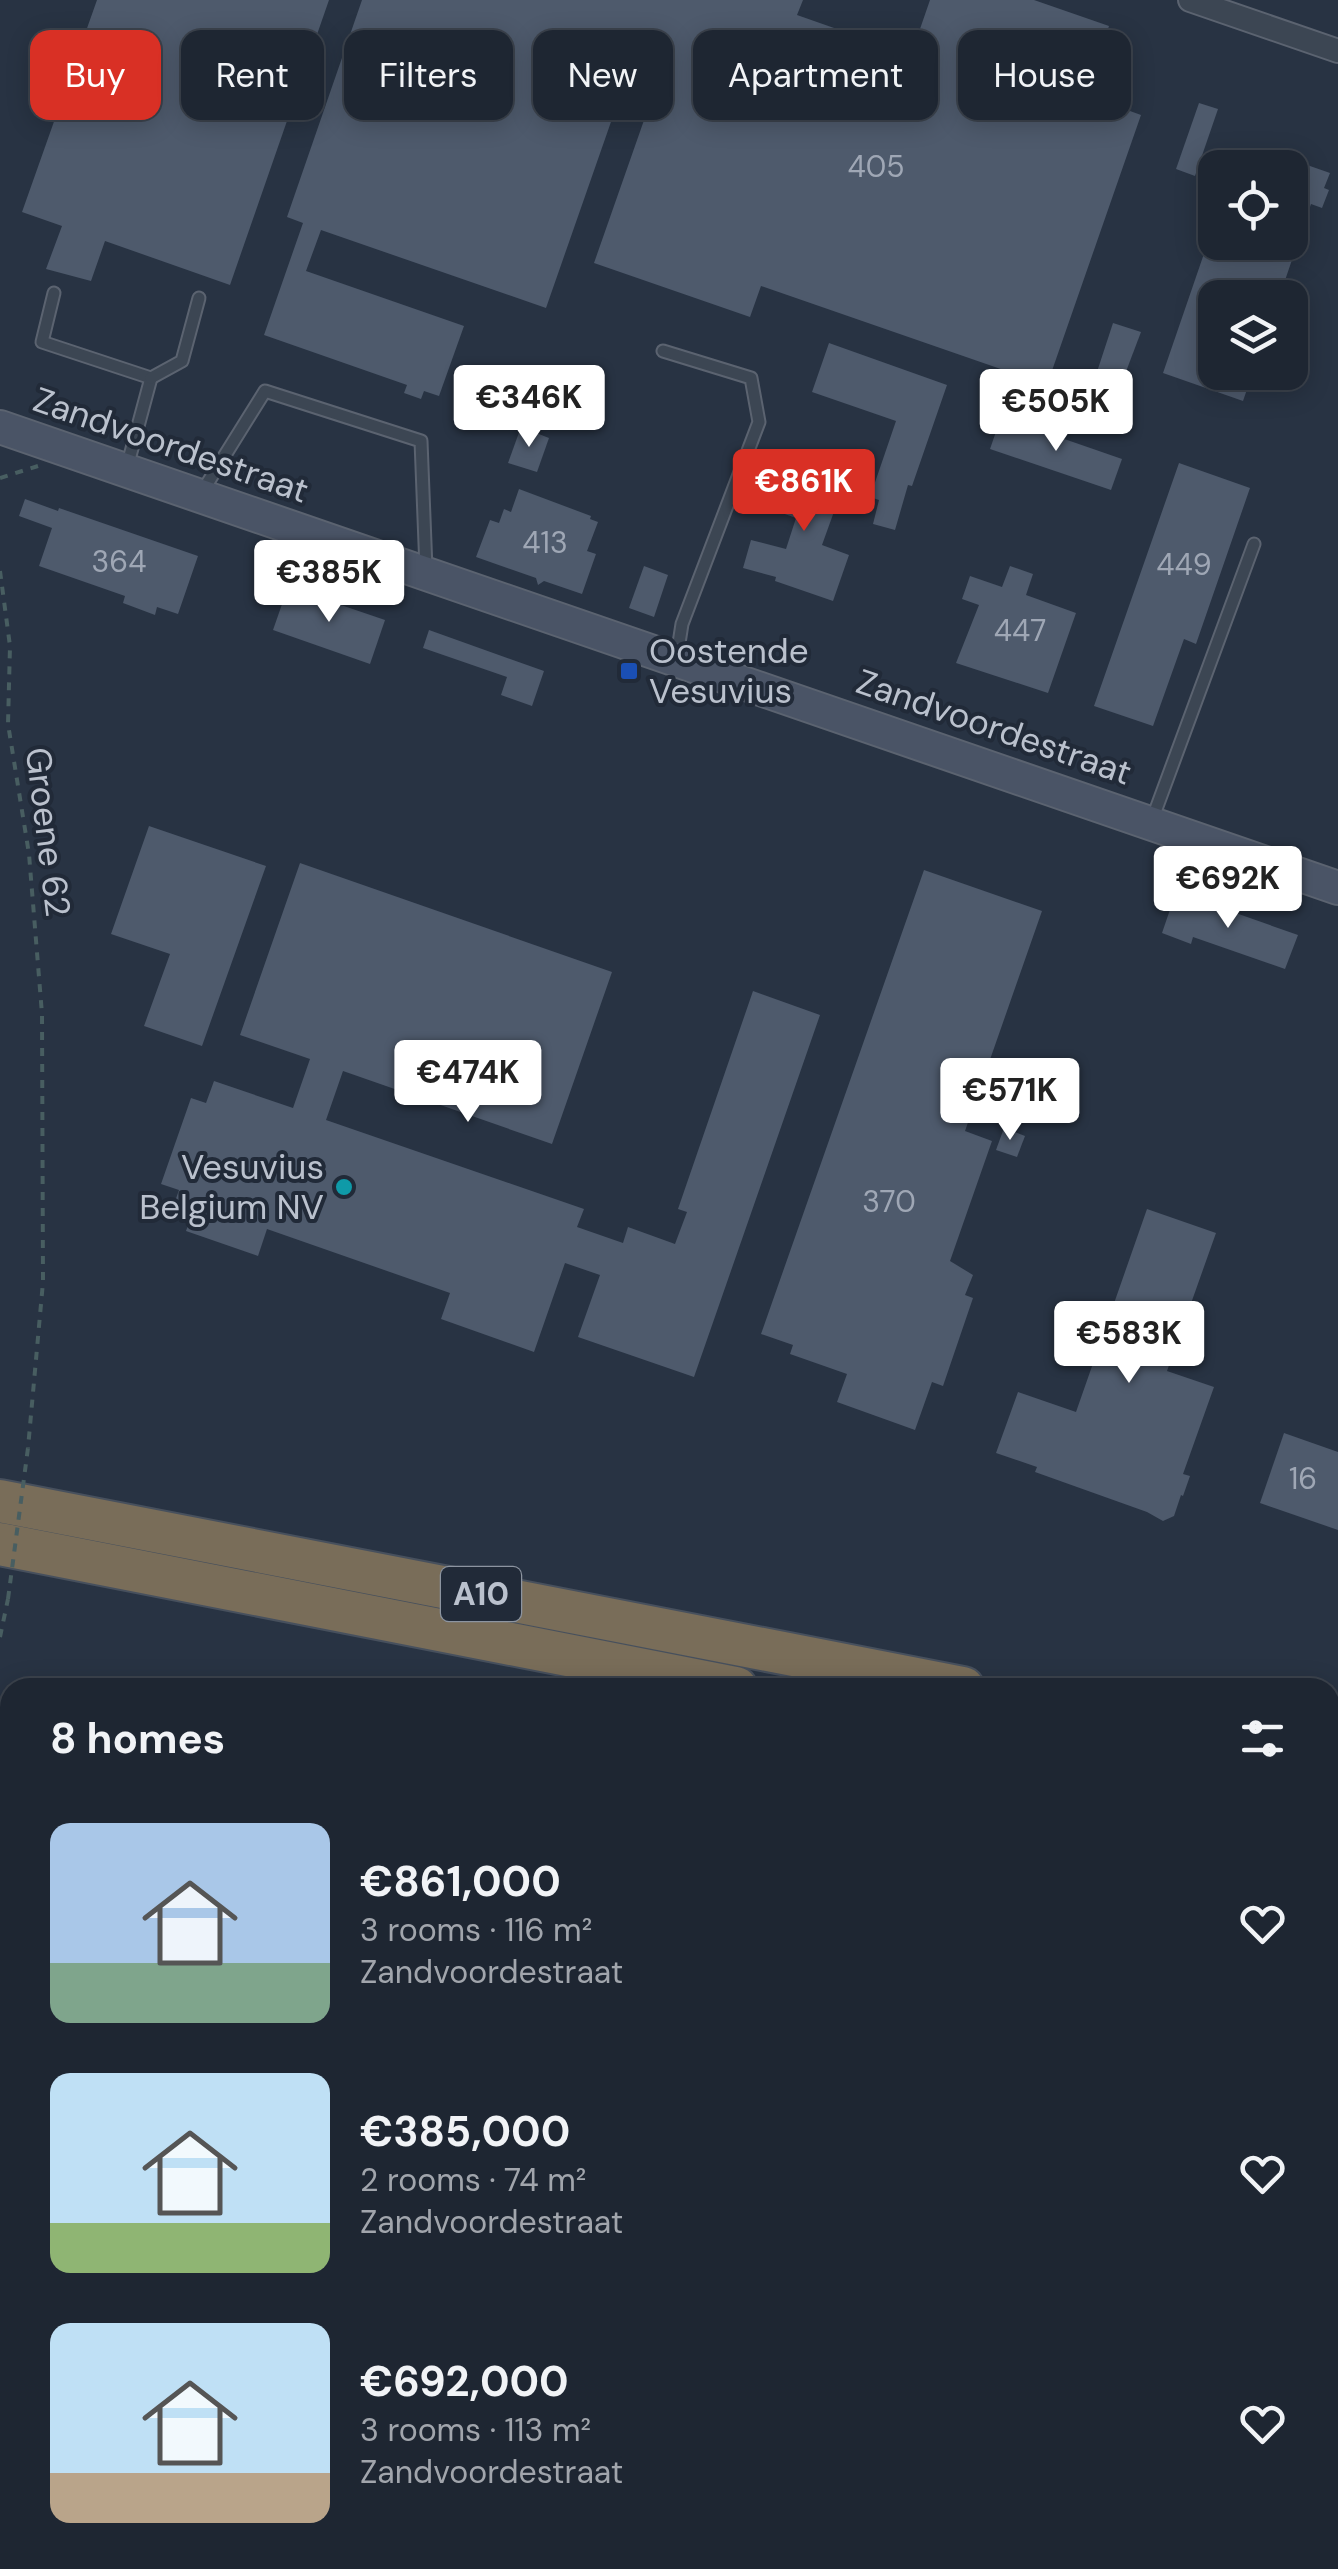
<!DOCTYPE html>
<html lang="en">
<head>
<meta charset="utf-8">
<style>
  :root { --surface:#1e2632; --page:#2b323e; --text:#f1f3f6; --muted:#a1a5ac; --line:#3c434d; --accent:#d93025 }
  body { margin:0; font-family:"DM Sans",sans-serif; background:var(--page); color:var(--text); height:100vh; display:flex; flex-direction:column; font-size:38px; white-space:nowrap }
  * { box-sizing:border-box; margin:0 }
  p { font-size:32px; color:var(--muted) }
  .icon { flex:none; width:55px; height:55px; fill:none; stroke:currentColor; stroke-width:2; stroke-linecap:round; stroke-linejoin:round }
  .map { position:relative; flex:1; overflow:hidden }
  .drawer { position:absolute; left:0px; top:1678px; width:1340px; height:892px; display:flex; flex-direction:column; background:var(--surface); border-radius:30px 30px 0 0; box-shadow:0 5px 25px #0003,0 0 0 2px var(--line) }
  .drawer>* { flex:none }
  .guide { position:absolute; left:30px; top:30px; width:1280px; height:90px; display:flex; gap:20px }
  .controls { position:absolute; left:1198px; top:150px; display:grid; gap:20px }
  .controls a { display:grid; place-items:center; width:110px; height:110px; border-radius:20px; background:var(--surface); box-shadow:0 5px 25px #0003,0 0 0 2px var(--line); font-size:50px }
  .price { position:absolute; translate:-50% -85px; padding:0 22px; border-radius:10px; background:#fff; color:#222; font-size:32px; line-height:65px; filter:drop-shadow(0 2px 5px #0008) }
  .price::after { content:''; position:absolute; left:50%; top:60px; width:30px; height:22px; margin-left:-15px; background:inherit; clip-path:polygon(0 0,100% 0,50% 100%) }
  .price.on { background:var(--accent); color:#fff }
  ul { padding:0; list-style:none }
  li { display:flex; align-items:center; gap:30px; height:250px; padding:0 50px }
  li span { display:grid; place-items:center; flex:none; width:280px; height:200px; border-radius:20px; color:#555 }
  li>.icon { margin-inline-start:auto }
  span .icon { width:120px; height:120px; fill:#fffc; stroke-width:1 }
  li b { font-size:42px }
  h2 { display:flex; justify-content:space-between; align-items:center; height:120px; padding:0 50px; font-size:42px }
  .chip { padding:0 35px; border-radius:20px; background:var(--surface); box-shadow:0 5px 25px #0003,0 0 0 2px var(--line); font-size:35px; line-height:90px }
  .chip.on { background:var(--accent); color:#fff }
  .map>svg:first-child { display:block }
  .green { fill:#2a4144 }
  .building { fill:#4e5a6c }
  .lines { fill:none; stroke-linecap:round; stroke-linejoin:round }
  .service-casing { stroke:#5b6370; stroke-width:15 }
  .minor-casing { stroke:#5b6370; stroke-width:26 }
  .tertiary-casing { stroke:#5b6370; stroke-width:34 }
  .secondary-casing { stroke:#5b6370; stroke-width:36 }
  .motorway-casing { stroke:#47505d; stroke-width:46 }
  .path { stroke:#485e61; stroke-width:4; stroke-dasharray:8 8; stroke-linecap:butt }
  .service { stroke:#3c4653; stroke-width:11 }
  .minor { stroke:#3c4653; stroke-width:22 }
  .tertiary { stroke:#3c4653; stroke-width:30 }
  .secondary { stroke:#4a5466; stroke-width:32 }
  .motorway { stroke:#796d59; stroke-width:42 }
  .path-bridge { stroke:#485e61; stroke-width:4; stroke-dasharray:8 8; stroke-linecap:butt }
  .transit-dot { fill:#1a4fb4; stroke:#212a38; stroke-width:4 }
  .culture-dot { fill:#0f9aa8; stroke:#212a38; stroke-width:4 }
  .labels { text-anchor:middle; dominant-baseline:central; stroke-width:8; stroke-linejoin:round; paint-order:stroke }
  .number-label { font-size:30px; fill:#9fa7b5 }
  .shield { fill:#212a38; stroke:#8c94a0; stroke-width:2.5 }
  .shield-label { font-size:32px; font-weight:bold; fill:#bac1cd }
  .street-label { font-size:35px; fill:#bac1cd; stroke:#212a38 }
  .poi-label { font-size:35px; fill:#bac1cd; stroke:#212a38; text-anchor:start }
</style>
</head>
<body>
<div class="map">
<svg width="1338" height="2569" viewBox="0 0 1338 2569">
  <rect width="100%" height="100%" fill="#283343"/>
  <g class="green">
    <path d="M1330 1835 1338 1836V2569H1299L1284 2560H1330Z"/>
    <path d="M0 2144 10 2148V2560H765L759 2569H0Z"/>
    <path d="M1050 2560H1127L1167 2569H1020Z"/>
  </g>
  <g class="building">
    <path d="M97 0H329L230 285 105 241 91 281 46 269 62 226 22 212Z"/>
    <path d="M362 0H803L797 15 911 55 930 0H1034L1109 26 1086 95 1141 115 1047 385 761 286 750 317 594 263 663 66 634 56 546 308 321 230 306 271 464 326 439 396 424 391 421 399 404 393 407 385 264 335 303 223 287 217Z"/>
    <path d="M1199 103 1218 109 1195 176 1176 169Z"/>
    <path d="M1264 150 1330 173 1324 188 1329 190 1322 208 1311 204 1279 298H1215V372H1253L1243 401 1163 373 1208 242H1290V168H1258Z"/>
    <path d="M1113 323 1141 332 1119 390 1094 381Z"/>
    <path d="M829 343 947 385 912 486 908 485 895 530 873 524 879 500 870 497 896 421 812 392Z"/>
    <path d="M1001 417 1122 459 1111 490 990 449Z"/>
    <path d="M521 427 549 438 537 472 508 463Z"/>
    <path d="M788 460 845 481 822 545 849 555 833 601 775 581 776 577 743 568 751 540 786 549 796 518 771 509Z"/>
    <path d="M1179 463 1250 488 1196 644 1184 639 1153 726 1094 706Z"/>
    <path d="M519 489 591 516 590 519 598 522 587 551 596 554 582 594 544 581 538 585 536 578 476 557 490 520 499 523 504 509 511 512Z"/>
    <path d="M25 499 58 511 59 508 198 556 178 614 157 607 155 615 123 603 125 596 39 566 52 528 19 516Z"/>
    <path d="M644 566 668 575 654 617 629 608Z"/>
    <path d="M1010 566 1033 574 1026 595 1076 613 1048 693 956 663 979 605 962 599 970 576 1002 587Z"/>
    <path d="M288 587 385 620 370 664 273 630Z"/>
    <path d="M429 630 544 671 532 706 501 695 507 677 423 648Z"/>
    <path d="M149 826 266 866 202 1046 144 1026 170 954 111 934Z"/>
    <path d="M300 863 612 972 552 1144 343 1071 326 1120 584 1209 577 1227 623 1243 628 1227 675 1244 687 1212 678 1209 753 991 820 1015 694 1377 578 1337 600 1275 565 1263 534 1352 441 1319 450 1293 267 1229 258 1256 186 1231 191 1217 172 1210 179 1190 161 1184 191 1098 206 1103 214 1081 293 1108 310 1059 240 1035Z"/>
    <path d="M924 870 1042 911 965 1131 992 1141 950 1261 973 1275 965 1295 973 1298 943 1386 932 1382 915 1430 837 1402 847 1374 790 1354 793 1345 761 1334Z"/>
    <path d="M1176 892 1298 935 1285 969 1193 937 1191 944 1162 933Z"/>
    <path d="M1004 1128 1025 1136 1017 1157 996 1150Z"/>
    <path d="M1147 1209 1216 1233 1167 1371 1214 1387 1183 1474 1190 1476 1183 1496 1181 1495 1174 1516 1163 1521 1147 1512 1035 1472 1037 1467 996 1453 1018 1392 1076 1412Z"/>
    <path d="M1284 1433 1338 1452V1530L1260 1503Z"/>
  </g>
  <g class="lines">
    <defs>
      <g id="service">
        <path d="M54 293 42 342 151 378 127 467"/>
        <path d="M663 351 751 378 759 422 682 624 677 656"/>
        <path d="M151 378 182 361 199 298"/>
        <path d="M202 492 265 391 421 441 426 569"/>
        <path d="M1152 820 1254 544"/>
        <path d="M885 2560 915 2569"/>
      </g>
      <g id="minor">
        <path d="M1190 0 1338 51"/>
        <path d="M0 2122 10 2126"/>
      </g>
      <g id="tertiary">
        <path d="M1179 2560 1201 2569"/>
        <path d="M992 2569 1013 2560"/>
      </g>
      <path id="secondary" d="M0 427 1338 888"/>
      <g id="motorway">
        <path d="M0 1501 963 1688"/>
        <path d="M0 1544 736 1688"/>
        <path d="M1330 1759 1338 1760"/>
        <path d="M1330 1803 1338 1805"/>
      </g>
    </defs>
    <use href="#service" class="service-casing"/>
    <use href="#minor" class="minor-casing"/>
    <use href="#tertiary" class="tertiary-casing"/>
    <use href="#secondary" class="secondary-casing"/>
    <use href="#motorway" class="motorway-casing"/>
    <g class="path">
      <path d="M0 478 38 466"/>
      <path d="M0 571 10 646 8 724 29 854 42 1014 43 1282 28 1448"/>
      <path d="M0 1637 8 1599"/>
      <path d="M1330 2203 1338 2205"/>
      <path d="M1330 2327 1338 2324"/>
      <path d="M1254 2560 1270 2569"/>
      <path d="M438 2569 441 2560"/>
      <path d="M954 2569 969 2560"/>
    </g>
    <use href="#service" class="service"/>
    <use href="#minor" class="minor"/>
    <use href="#tertiary" class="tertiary"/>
    <use href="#secondary" class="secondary"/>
    <use href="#motorway" class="motorway"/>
    <path class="path-bridge" d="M8 1599 28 1448"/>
  </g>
  <rect class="transit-dot" x="619" y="661" width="20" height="20" rx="5"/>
  <circle class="culture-dot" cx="344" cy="1187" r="10"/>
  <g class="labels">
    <g class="number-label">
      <text x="876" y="166">405</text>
      <text x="545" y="542">413</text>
      <text x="119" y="561">364</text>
      <text x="1184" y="564">449</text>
      <text x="1020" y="630">447</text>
      <text x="889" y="1201">370</text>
      <text x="1303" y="1478">16</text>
    </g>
    <rect class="shield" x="441" y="1567" width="80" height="54" rx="8"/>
    <g class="shield-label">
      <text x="481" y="1594">A10</text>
    </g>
    <g class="street-label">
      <text transform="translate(171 445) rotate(19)">Zandvoordestraat</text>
      <text transform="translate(994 727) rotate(19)">Zandvoordestraat</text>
      <text transform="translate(48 832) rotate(83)">Groene 62</text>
    </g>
    <g class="poi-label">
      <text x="649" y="651">Oostende<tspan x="649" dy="40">Vesuvius</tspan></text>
      <text x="324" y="1167" text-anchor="end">Vesuvius<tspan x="324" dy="40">Belgium NV</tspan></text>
    </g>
  </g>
</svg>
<div class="controls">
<a><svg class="icon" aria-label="locate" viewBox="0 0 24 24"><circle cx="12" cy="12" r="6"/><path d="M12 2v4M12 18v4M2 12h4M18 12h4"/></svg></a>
<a><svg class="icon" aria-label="layers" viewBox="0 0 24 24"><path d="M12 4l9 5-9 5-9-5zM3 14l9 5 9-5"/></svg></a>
</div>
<b class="price" style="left:529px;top:450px">€346K</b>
<b class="price" style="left:1056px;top:454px">€505K</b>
<b class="price on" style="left:804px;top:534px">€861K</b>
<b class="price" style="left:329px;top:625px">€385K</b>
<b class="price" style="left:1228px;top:931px">€692K</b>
<b class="price" style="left:468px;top:1125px">€474K</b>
<b class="price" style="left:1010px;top:1143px">€571K</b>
<b class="price" style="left:1129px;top:1386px">€583K</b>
<div class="guide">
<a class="chip on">Buy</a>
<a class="chip">Rent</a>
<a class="chip">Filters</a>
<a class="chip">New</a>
<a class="chip">Apartment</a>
<a class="chip">House</a>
</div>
<section class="drawer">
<h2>8 homes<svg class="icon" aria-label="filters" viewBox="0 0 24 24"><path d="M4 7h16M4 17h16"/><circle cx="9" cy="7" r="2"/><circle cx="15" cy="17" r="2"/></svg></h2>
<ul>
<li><span style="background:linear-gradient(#a9c7e8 70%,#7fa58c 0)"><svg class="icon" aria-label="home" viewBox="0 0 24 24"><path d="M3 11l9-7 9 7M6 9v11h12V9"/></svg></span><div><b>€861,000</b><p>3 rooms · 116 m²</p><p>Zandvoordestraat</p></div><svg class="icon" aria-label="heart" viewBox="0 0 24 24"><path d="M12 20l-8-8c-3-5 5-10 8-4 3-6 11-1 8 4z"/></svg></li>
<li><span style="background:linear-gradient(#bfe0f5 75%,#8fb573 0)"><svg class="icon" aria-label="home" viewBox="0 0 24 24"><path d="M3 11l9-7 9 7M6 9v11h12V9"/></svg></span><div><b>€385,000</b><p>2 rooms · 74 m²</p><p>Zandvoordestraat</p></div><svg class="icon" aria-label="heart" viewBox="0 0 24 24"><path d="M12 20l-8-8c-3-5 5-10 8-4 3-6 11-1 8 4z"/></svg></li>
<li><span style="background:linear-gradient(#bfe0f5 75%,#b9a48a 0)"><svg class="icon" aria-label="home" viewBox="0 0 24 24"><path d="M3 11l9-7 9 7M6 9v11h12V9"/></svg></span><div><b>€692,000</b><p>3 rooms · 113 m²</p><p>Zandvoordestraat</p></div><svg class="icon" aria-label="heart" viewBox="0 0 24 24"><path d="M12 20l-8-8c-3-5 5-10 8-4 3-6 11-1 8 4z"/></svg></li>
</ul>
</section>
</div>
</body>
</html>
